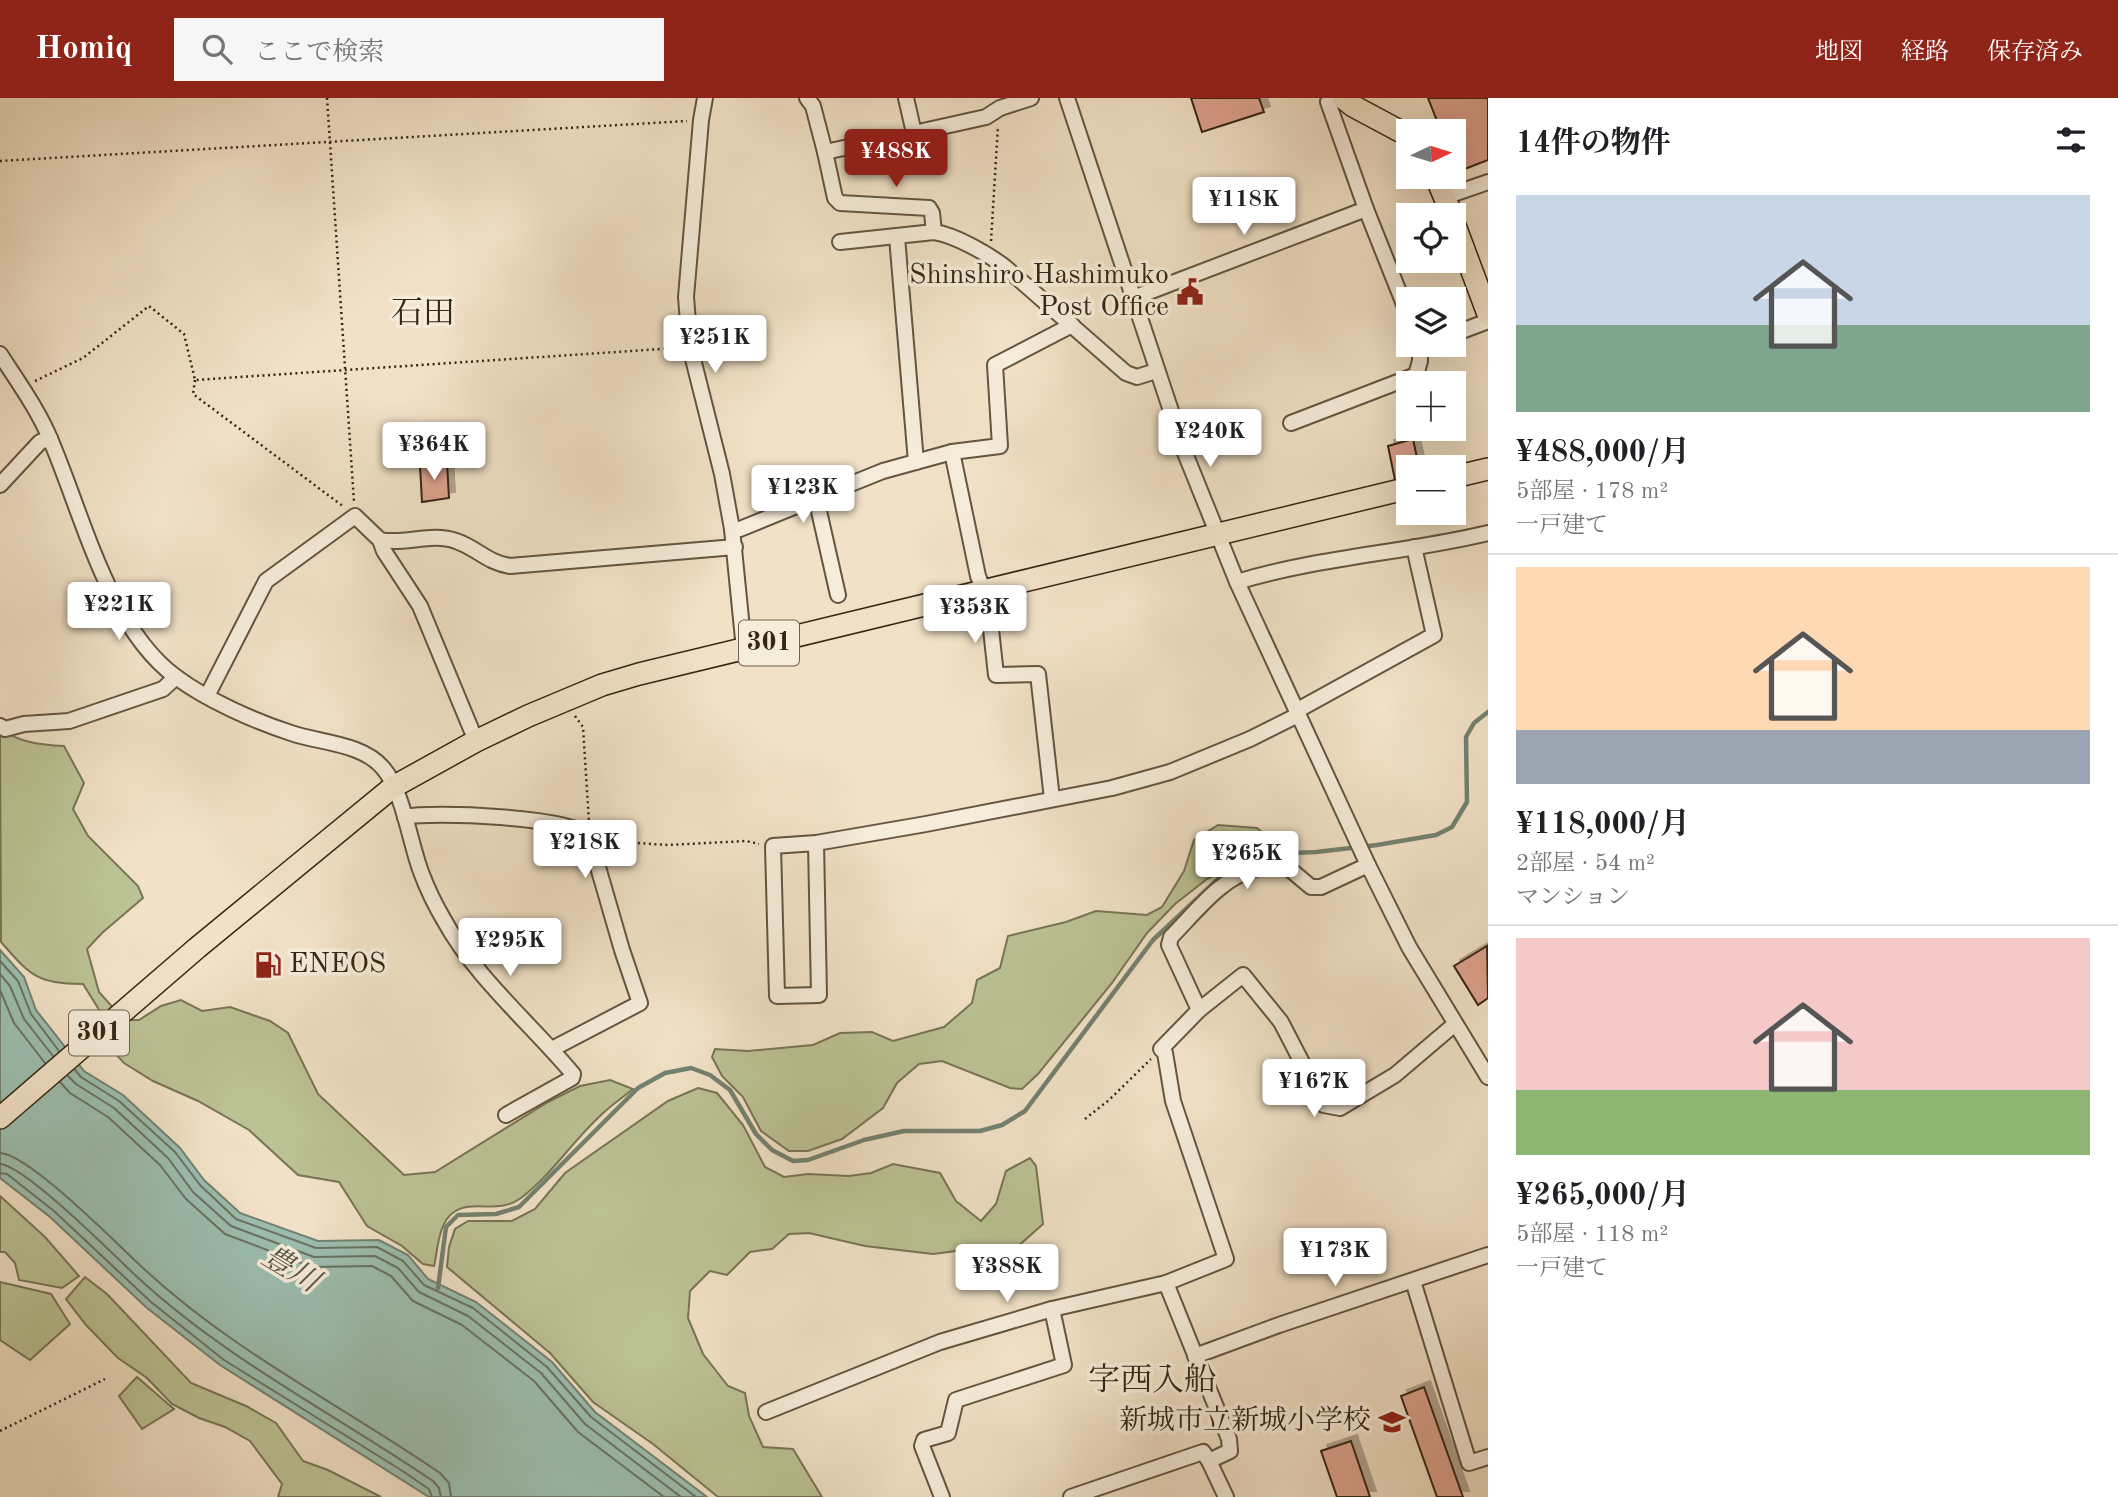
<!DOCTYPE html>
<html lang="ja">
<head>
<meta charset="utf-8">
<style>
  :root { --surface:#fff; --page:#f6f6f6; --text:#202124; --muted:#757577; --line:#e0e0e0; --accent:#8f2418 }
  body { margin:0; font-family:"Old Standard TT","Noto Serif JP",serif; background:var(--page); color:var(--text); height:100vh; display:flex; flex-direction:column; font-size:26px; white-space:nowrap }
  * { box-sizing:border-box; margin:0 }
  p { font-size:23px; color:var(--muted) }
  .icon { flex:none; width:38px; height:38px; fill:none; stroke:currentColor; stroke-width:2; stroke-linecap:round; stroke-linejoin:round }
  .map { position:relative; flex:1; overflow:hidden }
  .side { display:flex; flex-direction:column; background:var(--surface); width:630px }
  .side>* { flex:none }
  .needle { width:46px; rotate:86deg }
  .buttons { position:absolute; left:1396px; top:21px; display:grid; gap:14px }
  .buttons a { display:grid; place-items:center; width:70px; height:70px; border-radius:0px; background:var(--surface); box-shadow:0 7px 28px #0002; font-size:35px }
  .price { position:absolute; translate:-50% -60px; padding:0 16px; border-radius:7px; background:#fff; color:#222; font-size:23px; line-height:46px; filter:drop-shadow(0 2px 4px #0008) }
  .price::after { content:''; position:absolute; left:50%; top:42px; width:21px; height:16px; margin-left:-10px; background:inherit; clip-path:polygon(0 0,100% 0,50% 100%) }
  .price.selected { background:var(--accent); color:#fff }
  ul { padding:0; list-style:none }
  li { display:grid; align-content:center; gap:14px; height:371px; padding:0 28px }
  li+li { border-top:2px solid var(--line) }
  li span { display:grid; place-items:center; height:217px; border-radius:0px; color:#555 }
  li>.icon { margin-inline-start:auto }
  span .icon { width:126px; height:126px; fill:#fffc; stroke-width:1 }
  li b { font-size:30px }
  h2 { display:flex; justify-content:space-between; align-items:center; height:84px; padding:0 28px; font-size:30px }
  header { display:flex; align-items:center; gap:42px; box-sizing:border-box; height:98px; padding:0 35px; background:var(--accent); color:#fff }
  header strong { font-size:33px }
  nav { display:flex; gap:38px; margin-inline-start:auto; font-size:24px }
  .search { width:490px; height:63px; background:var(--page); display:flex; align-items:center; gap:18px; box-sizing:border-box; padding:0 24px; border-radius:0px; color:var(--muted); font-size:26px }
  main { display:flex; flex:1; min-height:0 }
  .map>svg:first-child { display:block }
  .green { fill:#bbc294; stroke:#787454; stroke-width:2 }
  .water { fill:#9cbeaf; stroke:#738171; stroke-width:2 }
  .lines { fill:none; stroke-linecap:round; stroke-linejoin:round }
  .shore { stroke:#687262; stroke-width:2 }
  .stream { stroke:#738171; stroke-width:4.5 }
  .building { fill:#dfa38f; stroke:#352614; stroke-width:2; filter:url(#shadow) }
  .minor-casing { stroke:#645540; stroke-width:18 }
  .highway-casing { stroke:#352614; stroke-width:24 }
  .path { stroke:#352614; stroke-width:2.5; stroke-dasharray:2 3.5; stroke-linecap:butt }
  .minor { stroke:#f6ecda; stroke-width:14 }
  .highway { stroke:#f1e1c6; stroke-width:21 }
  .labels { text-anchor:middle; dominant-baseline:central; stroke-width:7; stroke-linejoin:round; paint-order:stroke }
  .shield { fill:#f6ecda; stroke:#6f614f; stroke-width:2 }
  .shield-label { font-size:26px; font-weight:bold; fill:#352614 }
  .poi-label { font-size:28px; fill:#352614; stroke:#f6ecda; text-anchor:end }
  .water-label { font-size:30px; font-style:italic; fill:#545442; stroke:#f6ecda }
  .quarter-label { font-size:32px; fill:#352614; stroke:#f6ecda }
</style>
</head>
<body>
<header>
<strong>Homiq</strong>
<div class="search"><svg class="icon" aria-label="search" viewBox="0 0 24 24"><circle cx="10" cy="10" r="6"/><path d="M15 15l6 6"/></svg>ここで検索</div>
<nav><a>地図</a><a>経路</a><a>保存済み</a></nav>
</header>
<main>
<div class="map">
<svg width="1488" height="1399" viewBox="0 0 1488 1399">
  <defs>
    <filter id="shadow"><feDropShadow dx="6" dy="-6" stdDeviation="0" flood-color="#0004"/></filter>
  </defs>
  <rect width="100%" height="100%" fill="#f1e1c6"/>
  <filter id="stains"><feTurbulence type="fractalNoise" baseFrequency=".00286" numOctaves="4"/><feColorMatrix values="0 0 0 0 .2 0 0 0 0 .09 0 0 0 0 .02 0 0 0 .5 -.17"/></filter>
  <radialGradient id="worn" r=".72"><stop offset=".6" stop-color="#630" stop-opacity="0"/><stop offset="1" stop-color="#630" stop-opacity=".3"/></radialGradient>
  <g class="green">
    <path d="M0 631C20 644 39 647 64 648L84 685 73 711 88 738 138 788 143 800 102 835 87 851 99 894 124 922H139L161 908 181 902 202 913 230 909 270 923 288 935 318 996 404 1077 435 1074 548 1004 580 988 610 982 633 991C622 1000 610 1008 600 1018 572 1044 552 1076 521 1100 498 1117 473 1101 454 1114 438 1125 438 1151 434 1168L423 1166 402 1148 367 1128 339 1084 298 1077 249 1032 198 1003 153 983 124 965 111 951 98 910 83 886C36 885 31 878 1 844Z"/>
    <path d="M1218 727 1257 730 1271 742 1267 750 1207 781 1175 806 1147 835 1112 885 1038 976 1022 991 1010 990 942 963 919 966 897 985 883 1010 842 1041 808 1053H789L761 1033 743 999 722 978 712 959 715 951 748 953 813 947 840 935 872 934 893 943 944 929 972 905 977 882 1000 870 1008 838 1066 824 1096 813 1147 817 1162 809 1184 773 1194 742Z"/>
    <path d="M698 990 717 995 743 1027 765 1069 784 1079 808 1076 849 1078 871 1075 893 1066 940 1075 956 1103 981 1123 996 1106 1006 1073 1030 1060 1036 1068 1043 1126 1016 1150 972 1151 933 1156 865 1148 809 1135 789 1136 772 1151 750 1154 727 1177 710 1173 690 1193 688 1220 703 1256 728 1288 745 1295 749 1318 763 1349 793 1351 822 1399H718L653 1346 593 1304 550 1255 447 1169 449 1149 455 1131 468 1123H512L535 1111 565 1075 668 1003Z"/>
    <path d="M0 1098 45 1139 79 1178 62 1190 19 1182 15 1165 5 1154H0Z"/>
    <path d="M85 1179 107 1196 191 1285 246 1308 276 1325 303 1363 328 1372 381 1399H278L282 1386 250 1343 225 1329 199 1320 172 1306 147 1280 118 1260 86 1227 66 1201Z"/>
    <path d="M0 1184 51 1196 70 1226 30 1262 0 1242Z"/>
    <path d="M137 1279 174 1311 142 1331 119 1298Z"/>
  </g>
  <path class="water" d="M0 852 24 879 36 912 84 973 123 997 180 1050 204 1082 240 1115 318 1143 379 1142 408 1157 428 1181 476 1204 552 1264 595 1314 707 1399H429L220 1267 147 1210 50 1119 0 1080Z"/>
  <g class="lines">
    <g class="shore">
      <path d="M0 863 18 883 31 916 59 953"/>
      <path d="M0 876 10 888 24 921 53 958"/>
      <path d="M0 892 14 925 45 965"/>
      <path d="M75 972 81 979 119 1003 175 1054 200 1087 236 1121 316 1150 377 1149 403 1163 424 1187 473 1210 547 1269 591 1319 696 1399"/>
      <path d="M68 978 76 986 114 1010 168 1060 193 1094 231 1128 314 1159 375 1158 398 1170 419 1194 468 1218 541 1275 585 1326 681 1399"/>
      <path d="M60 984 70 995 108 1019 160 1067 186 1101 225 1136 312 1169 372 1168 391 1178 413 1203 462 1227 534 1283 578 1334 664 1399"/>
      <path d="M0 1055C29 1056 118 1147 143 1170 232 1253 341 1307 440 1375L449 1385 451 1399"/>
      <path d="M0 1066C24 1067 113 1156 135 1177 224 1260 333 1315 433 1383L439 1390 441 1399"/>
      <path d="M0 1075 7 1076 54 1113 151 1204 224 1262 401 1372 429 1391 432 1399"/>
    </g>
    <g class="stream">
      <path d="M1244 768 1267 756 1316 754 1377 747 1436 737 1452 729 1467 704 1466 639 1474 625 1488 614"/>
      <path d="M438 1190 446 1129 458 1117 496 1116 519 1109 638 990 665 975 691 970 710 977 730 992 756 1036 772 1052 793 1063 808 1062 864 1042 904 1033H980L1002 1027 1025 1013 1153 842 1218 781 1230 775"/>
    </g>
  </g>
  <g class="building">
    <path d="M1191 0H1259L1264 14 1202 34Z"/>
    <path d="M1428 0H1488V62L1457 74 1454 68V33H1441Z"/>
    <path d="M1413 341 1419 369H1409V378L1395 382 1388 348Z"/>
    <path d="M447 365 449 400 422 404 420 368Z"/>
    <path d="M1487 848 1488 900 1478 907 1454 868Z"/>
    <path d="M1424 1289 1463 1399H1437L1401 1298Z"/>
    <path d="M1351 1343 1370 1399H1337L1321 1353Z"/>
  </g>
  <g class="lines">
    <defs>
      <g id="minor">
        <path d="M705 0 701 22 686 199 690 249 722 376 732 431 744 551"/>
        <path d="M807 0 813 8 825 54 858 47"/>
        <path d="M906 0 914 35 986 19 1000 10 1031 0"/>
        <path d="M1067 0 1185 355 1237 484 1368 767 1409 849 1488 979"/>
        <path d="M1333 0 1328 4 1366 111 1409 219"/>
        <path d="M825 54 835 100 840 105 929 110 932 115 934 134"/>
        <path d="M1445 99 1488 84"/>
        <path d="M897 139 916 364"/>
        <path d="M840 144 934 134C955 137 988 156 1005 169L1126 275 1137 279 1156 273"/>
        <path d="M1133 200 1366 111"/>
        <path d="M1454 236 1488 223"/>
        <path d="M0 256C18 284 39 313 51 343 83 418 109 530 176 579 207 602 254 623 291 635 320 645 362 645 383 670 403 693 410 745 421 774 427 790 435 807 444 822 474 878 532 927 573 976L572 980 506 1017"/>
        <path d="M1291 325 1416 277 1420 263V247"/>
        <path d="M952 354 978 478 988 504 996 577 1038 576 1052 701"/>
        <path d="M0 387 40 344 50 340"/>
        <path d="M816 400 883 373 952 354 1000 348 995 267 1072 227"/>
        <path d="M732 431H740L816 400 838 497"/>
        <path d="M380 442C405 447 432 434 456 443 477 450 486 464 510 468L735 449"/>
        <path d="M1237 484C1319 459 1405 455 1488 435"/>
        <path d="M207 598 266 483 355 418 380 442 384 453 420 508 476 643"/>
        <path d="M1296 613 1434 537 1414 449"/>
        <path d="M0 628 5 631 24 626 69 623 163 591 176 579"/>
        <path d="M405 719C432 713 571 719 589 738L622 852 640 905 552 951"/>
        <path d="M816 745 819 897 777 898 773 748 816 745 926 726 1112 690 1170 674 1250 641 1298 617"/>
        <path d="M1199 912 1169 847 1171 839C1196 814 1222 778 1258 770 1267 768 1277 769 1286 768L1311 789H1321L1368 767"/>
        <path d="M1413 1183 1469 1365 1488 1359"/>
        <path d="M1166 1185 1226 1161 1173 1003 1165 955 1161 951 1199 912 1243 877 1281 924 1324 1007 1340 1010 1395 977 1455 926"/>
        <path d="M1195 1258 1279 1227 1488 1157"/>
        <path d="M766 1314 940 1244 1052 1211 1166 1185 1229 1341 1230 1353 1209 1363 1203 1354 1071 1399"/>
        <path d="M1209 1363 1226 1399"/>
        <path d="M942 1399 922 1348 924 1342 948 1335 956 1302 1064 1267 1052 1211"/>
      </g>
      <g id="highway">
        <path d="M1343 0 1353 8 1409 38"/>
        <path d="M1436 79 1452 117"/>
        <path d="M1454 125 1488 216"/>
        <path d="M1454 379 1488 371"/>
        <path d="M0 1020 197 850 393 689 476 643 528 618 602 587 639 576 1409 390"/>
      </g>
    </defs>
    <use href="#minor" class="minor-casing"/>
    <use href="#highway" class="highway-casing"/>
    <g class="path">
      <path d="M327 0 354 404"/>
      <path d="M0 63 687 23"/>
      <path d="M991 143 998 28"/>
      <path d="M195 282 193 296 344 409"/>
      <path d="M35 283 83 260 149 208 184 236 195 282 676 250"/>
      <path d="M575 618 583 629 589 724"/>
      <path d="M605 743 668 747 746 743 759 746"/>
      <path d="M1085 1021 1109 1002 1151 961"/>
      <path d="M0 1333 105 1281"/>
    </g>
    <use href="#minor" class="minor"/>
    <use href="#highway" class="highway"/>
  </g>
  <defs>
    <symbol id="civic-bare" viewBox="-9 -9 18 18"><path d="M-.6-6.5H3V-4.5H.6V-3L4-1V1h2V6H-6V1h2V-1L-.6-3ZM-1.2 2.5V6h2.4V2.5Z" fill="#8f2418" stroke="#f6ecda" stroke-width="2.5" paint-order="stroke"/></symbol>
    <symbol id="fuel-bare" viewBox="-9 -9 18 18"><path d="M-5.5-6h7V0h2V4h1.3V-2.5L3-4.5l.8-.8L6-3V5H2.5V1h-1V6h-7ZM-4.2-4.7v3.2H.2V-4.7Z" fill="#8f2418" stroke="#f6ecda" stroke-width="2.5" paint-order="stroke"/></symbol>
    <symbol id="school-bare" viewBox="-9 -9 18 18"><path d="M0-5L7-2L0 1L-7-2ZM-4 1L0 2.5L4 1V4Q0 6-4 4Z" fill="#8f2418" stroke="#f6ecda" stroke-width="2.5" paint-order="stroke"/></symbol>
  </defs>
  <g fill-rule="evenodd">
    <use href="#civic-bare" x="1171" y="175" width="38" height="38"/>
    <use href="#fuel-bare" x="249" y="848" width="38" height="38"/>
    <use href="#school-bare" x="1373" y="1305" width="38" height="38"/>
  </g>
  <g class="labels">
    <g class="shield">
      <rect x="739" y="522.5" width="60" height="45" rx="5"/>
      <rect x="69" y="912.5" width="60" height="45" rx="5"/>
    </g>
    <g class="shield-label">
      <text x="769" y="545">301</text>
      <text x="99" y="935">301</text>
    </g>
    <g class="poi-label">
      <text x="1169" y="178">Shinshiro Hashimuko<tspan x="1169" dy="32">Post Office</tspan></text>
      <text x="289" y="867" text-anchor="start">ENEOS</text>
      <text x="1371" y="1324">新城市立新城小学校</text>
    </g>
    <g class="water-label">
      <text transform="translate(290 1172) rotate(31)">豊川</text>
    </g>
    <g class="quarter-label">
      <text x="423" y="217">石田</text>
      <text x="1152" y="1284">字西入船</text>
    </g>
  </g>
  <rect width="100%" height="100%" filter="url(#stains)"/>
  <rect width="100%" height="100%" fill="url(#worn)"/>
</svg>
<div class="buttons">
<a><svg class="needle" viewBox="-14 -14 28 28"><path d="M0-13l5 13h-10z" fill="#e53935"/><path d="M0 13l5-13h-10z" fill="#757577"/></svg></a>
<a><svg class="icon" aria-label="locate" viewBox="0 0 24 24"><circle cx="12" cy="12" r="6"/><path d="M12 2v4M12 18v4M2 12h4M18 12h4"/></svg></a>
<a><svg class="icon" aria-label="layers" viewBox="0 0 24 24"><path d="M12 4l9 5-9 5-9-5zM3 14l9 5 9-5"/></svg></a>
<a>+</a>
<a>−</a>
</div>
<b class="price selected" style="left:896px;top:91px">¥488K</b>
<b class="price" style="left:1244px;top:139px">¥118K</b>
<b class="price" style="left:715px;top:277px">¥251K</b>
<b class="price" style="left:1210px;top:371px">¥240K</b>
<b class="price" style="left:434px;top:384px">¥364K</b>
<b class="price" style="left:803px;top:427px">¥123K</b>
<b class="price" style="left:119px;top:544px">¥221K</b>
<b class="price" style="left:975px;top:547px">¥353K</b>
<b class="price" style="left:585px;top:782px">¥218K</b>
<b class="price" style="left:1247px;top:793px">¥265K</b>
<b class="price" style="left:510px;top:880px">¥295K</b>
<b class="price" style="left:1314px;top:1021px">¥167K</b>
<b class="price" style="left:1335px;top:1190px">¥173K</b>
<b class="price" style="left:1007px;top:1206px">¥388K</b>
</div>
<section class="side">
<h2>14件の物件<svg class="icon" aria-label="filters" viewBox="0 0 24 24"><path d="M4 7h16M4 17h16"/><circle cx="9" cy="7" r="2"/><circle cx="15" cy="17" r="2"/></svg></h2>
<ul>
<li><span style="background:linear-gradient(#c9d6e8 60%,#7fa58c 0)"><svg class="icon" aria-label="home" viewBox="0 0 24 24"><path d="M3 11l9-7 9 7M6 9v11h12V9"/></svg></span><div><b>¥488,000/月</b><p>5部屋 · 178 m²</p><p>一戸建て</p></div></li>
<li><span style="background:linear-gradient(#ffd9b3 75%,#9aa5b1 0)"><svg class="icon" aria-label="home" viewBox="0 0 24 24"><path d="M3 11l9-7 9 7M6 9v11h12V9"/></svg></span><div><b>¥118,000/月</b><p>2部屋 · 54 m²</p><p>マンション</p></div></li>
<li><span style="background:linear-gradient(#f6c9c9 70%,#8fb573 0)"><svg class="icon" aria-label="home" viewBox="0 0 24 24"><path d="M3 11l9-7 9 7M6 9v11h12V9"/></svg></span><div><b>¥265,000/月</b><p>5部屋 · 118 m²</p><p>一戸建て</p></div></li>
</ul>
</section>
</main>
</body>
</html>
